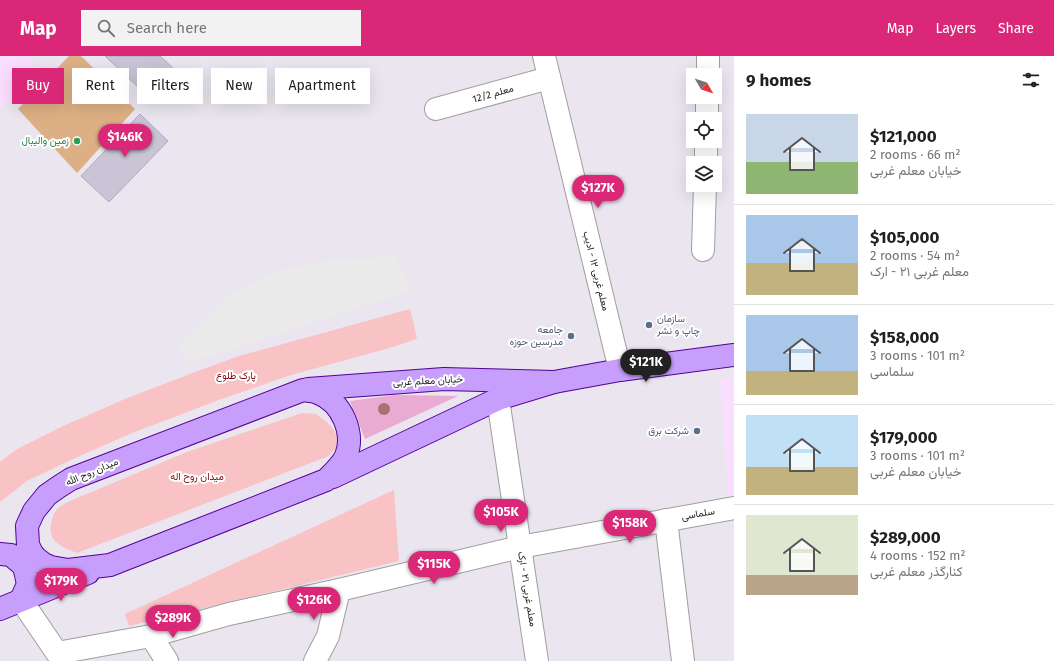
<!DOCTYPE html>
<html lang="en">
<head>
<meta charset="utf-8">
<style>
  :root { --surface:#fff; --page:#f2f2f2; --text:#202124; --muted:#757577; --line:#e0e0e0; --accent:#db2777 }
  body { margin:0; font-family:"Fira Sans",Vazirmatn,sans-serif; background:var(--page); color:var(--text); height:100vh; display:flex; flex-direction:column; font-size:15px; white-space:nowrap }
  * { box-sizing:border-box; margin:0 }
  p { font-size:13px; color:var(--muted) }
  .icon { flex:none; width:22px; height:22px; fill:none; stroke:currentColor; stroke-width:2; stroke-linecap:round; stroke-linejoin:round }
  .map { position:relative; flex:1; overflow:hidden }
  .details { display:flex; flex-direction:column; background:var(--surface); width:320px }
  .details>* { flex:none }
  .top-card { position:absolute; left:12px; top:12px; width:380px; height:36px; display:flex; gap:8px }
  .needle { width:26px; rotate:129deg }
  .fabs { position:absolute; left:686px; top:12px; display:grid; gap:8px }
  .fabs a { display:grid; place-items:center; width:36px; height:36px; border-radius:0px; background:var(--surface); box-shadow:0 4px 16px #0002; font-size:20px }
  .price { position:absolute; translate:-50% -34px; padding:0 9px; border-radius:14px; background:var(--accent); color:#fff; font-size:13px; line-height:26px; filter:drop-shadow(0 1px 2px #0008) }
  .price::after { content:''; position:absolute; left:50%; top:24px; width:12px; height:9px; margin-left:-6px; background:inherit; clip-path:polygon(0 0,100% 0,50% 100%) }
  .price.on { background:#222; color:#fff }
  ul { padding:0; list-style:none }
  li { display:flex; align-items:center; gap:12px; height:100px; padding:0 12px }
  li+li { border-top:1px solid var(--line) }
  li span { display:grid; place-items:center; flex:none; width:112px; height:80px; border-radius:0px; color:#555 }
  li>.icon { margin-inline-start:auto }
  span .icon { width:48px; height:48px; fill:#fffc; stroke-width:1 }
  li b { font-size:17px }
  h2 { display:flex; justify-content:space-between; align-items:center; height:48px; padding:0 12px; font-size:17px }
  .pill { padding:0 14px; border-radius:0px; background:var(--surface); box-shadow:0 4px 16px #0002; font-size:14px; line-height:36px }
  .pill.on { background:var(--accent); color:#fff }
  header { display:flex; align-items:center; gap:24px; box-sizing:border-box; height:56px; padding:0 20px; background:var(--accent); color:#fff }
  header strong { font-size:19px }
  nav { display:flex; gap:22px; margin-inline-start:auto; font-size:14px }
  .search { width:280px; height:36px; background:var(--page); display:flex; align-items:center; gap:10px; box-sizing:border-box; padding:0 14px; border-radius:0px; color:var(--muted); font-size:15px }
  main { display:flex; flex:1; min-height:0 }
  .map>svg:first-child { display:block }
  .education { fill:#fadeff }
  .grass { fill:#e9abd2 }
  .park { fill:#f9c2c5 }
  .pitch { fill:#ddaf84 }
  .parking { fill:#eaeaea }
  .building { fill:#cac5d6; stroke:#afa7c1 }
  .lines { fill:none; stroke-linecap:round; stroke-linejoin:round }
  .minor-casing { stroke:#9f9f9f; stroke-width:24 }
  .major-casing { stroke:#520297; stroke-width:24 }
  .minor { stroke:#fff; stroke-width:22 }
  .major { stroke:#c79efb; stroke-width:22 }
  .tree { fill:#ae6e75 }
  .leisure-dot { fill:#2e9e5b; stroke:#fff; stroke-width:1.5 }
  .service-dot { fill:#5c6f8a; stroke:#fff; stroke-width:1.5 }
  .labels { text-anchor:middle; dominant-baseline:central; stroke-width:4; stroke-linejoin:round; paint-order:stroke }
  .street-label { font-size:10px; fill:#1e1e1e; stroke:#fff }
  .leisure-label { font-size:10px; fill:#27864d; stroke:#fff; text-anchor:end }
  .service-label { font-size:10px; fill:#4e5e75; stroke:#fff; text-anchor:end }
  .park-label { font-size:10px; fill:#7c0d12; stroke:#fff }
</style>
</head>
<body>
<header>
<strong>Map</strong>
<div class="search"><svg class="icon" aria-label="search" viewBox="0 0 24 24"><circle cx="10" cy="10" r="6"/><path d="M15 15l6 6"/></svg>Search here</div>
<nav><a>Map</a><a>Layers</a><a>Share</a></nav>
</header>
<main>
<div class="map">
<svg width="734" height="605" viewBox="0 0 734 605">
  <rect width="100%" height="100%" fill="#eae5ef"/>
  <g class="education">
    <path d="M0 0H27L39 13 0 53Z"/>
    <path d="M734 321V439L728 440 720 323Z"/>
  </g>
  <path class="grass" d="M395 339 458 340 365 383 350 345Z"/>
  <g class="park">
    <path d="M410 253 417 282 414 284 386 293 291 319 216 345 132 377 73 403 27 425 0 446V406L17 393 63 370 125 343 195 316 239 300Z"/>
    <path d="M302 357 316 358 323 363 332 371 337 380 336 392 329 400 77 497C69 494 61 491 55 485 47 477 51 461 57 453 60 450 66 447 70 445L187 396Z"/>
    <path d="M394 434 399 505 129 570 125 558Z"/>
  </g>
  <path class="pitch" d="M69 0H81L135 53 77 117 18 53Z"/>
  <path class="parking" d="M396 201 410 235 189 307 178 289 227 240 273 216 330 204Z"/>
  <g class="building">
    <path d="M105 0H160L173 12 161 25 153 18 139 32Z"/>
    <path d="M140 58 168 85 109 146 81 120Z"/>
  </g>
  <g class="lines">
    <defs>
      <g id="minor">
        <path d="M544 0 620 314"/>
        <path d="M708 19V0"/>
        <path d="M436 53 549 22"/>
        <path d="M707 63V41"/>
        <path d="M706 107V85"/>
        <path d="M703 194 705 129"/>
        <path d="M498 343 537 605"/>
        <path d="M666 464 683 605"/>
        <path d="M21 544 57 597 151 580 229 558 339 534 520 491 734 452"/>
        <path d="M151 580 167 605"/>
        <path d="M315 605 328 580 339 534"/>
      </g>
      <g id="major">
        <path d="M554 326 620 314 734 299"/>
        <path d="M308 333 444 323 554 326 498 343 333 421"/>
        <path d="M303 334C308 335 314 335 318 337 342 346 355 377 346 400 342 409 333 417 326 424L110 509 68 514 51 511 44 508 36 502 32 497 28 489 27 470 34 455 47 439 60 430 71 423Z"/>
        <path d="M0 498 11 499 24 510 28 528 21 544"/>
        <path d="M0 553 88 517"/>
      </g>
    </defs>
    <use href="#minor" class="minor-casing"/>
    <use href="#major" class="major-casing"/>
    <use href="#minor" class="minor"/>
    <use href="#major" class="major"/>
  </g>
  <circle class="tree" cx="384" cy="353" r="6"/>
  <circle class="leisure-dot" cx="77" cy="85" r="4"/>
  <g class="service-dot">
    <circle cx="649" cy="269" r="4"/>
    <circle cx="571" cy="280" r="4"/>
    <circle cx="697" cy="375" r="4"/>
  </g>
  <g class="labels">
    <g class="street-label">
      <text transform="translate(493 38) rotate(-16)">معلم 12/2</text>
      <text transform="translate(596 215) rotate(76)">معلم غربی ۱۲ - ادیب</text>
      <text transform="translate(428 325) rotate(-3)">خیابان معلم غربی</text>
      <text transform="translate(92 416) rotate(-23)">میدان روح الله</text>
      <text transform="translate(698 458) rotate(-10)">سلماسی</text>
      <text transform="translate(527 533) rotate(81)">معلم غربی ۲۱ - ارک</text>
    </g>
    <g class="leisure-label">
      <text x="69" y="85">زمین والیبال</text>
    </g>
    <g class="service-label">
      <text x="657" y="263" text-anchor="start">سازمان<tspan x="657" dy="12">چاپ و نشر</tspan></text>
      <text x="563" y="274">جامعه<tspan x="563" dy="12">مدرسین حوزه</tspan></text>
      <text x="689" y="375">شرکت برق</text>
    </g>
    <g class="park-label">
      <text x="236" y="320">پارک طلوع</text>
      <text x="197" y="421">میدان روح اله</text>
    </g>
  </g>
</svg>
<div class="fabs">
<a><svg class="needle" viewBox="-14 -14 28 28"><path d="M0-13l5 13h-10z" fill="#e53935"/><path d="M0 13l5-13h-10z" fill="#757577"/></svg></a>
<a><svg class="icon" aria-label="locate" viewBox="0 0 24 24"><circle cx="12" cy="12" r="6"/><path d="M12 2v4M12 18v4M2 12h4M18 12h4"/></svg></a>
<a><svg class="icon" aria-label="layers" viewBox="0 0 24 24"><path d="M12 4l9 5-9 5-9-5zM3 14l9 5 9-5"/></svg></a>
</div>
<b class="price" style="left:125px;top:102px">$146K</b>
<b class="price" style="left:598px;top:153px">$127K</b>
<b class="price on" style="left:646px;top:327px">$121K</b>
<b class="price" style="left:501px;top:477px">$105K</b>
<b class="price" style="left:630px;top:488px">$158K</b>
<b class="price" style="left:434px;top:529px">$115K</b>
<b class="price" style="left:61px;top:546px">$179K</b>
<b class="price" style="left:314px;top:565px">$126K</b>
<b class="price" style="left:173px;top:583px">$289K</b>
<div class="top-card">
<a class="pill on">Buy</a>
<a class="pill">Rent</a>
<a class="pill">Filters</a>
<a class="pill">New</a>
<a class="pill">Apartment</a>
</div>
</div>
<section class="details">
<h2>9 homes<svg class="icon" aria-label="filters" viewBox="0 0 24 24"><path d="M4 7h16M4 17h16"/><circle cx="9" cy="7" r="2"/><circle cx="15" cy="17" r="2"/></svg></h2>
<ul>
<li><span style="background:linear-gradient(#c9d6e8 60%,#8fb573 0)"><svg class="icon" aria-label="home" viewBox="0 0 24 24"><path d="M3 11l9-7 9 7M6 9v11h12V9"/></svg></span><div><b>$121,000</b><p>2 rooms · 66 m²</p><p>خیابان معلم غربی</p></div></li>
<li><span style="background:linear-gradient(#a9c7e8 60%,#c2b280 0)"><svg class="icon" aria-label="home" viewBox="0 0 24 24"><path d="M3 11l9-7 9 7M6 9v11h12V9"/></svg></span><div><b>$105,000</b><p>2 rooms · 54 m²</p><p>معلم غربی ۲۱ - ارک</p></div></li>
<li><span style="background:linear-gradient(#a9c7e8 70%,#c2b280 0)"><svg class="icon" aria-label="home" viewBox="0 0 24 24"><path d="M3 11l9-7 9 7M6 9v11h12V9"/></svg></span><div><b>$158,000</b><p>3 rooms · 101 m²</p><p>سلماسی</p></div></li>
<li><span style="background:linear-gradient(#bfe0f5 65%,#c2b280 0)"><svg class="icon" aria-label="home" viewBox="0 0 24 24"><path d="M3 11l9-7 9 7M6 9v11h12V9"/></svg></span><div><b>$179,000</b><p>3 rooms · 101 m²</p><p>خیابان معلم غربی</p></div></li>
<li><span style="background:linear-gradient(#dfe7d0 75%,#b9a48a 0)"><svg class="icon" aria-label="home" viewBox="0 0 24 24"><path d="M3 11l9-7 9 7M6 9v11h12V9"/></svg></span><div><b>$289,000</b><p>4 rooms · 152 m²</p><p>کنارگذر معلم غربی</p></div></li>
</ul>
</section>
</main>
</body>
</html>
